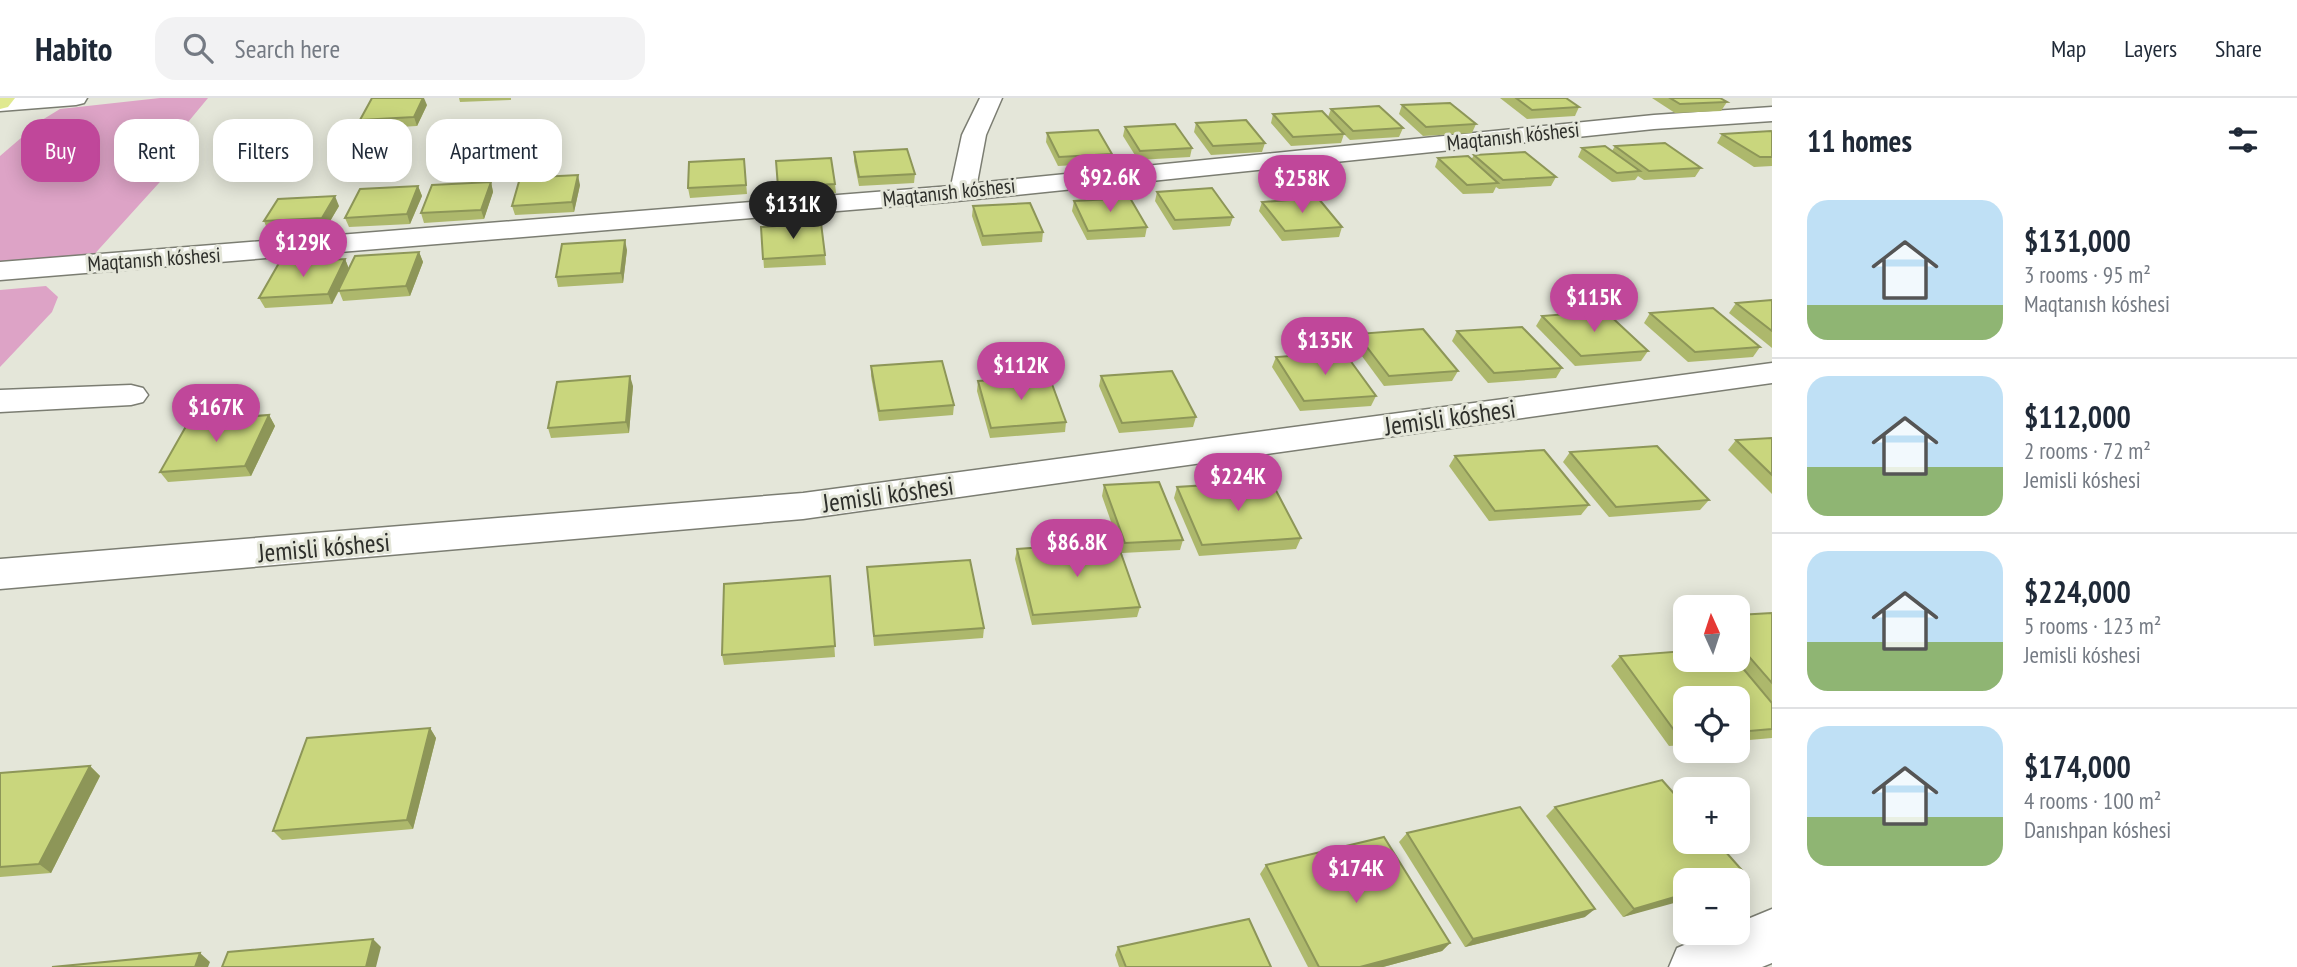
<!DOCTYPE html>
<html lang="en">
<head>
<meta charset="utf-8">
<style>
  :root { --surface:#fff; --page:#f2f2f3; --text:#1f2937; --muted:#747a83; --line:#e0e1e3; --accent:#c0479a }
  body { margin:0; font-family:"PT Sans Narrow",sans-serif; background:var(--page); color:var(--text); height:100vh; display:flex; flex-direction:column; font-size:26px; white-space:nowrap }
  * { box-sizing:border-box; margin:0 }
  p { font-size:23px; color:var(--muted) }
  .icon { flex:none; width:38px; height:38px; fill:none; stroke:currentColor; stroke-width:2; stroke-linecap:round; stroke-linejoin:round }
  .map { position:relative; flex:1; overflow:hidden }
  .panel { display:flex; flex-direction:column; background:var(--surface); width:525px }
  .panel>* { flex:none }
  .hud { position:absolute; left:21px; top:21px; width:665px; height:63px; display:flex; gap:14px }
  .needle { width:46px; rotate:357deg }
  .tools { position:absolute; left:1673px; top:497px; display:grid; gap:14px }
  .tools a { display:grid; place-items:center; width:77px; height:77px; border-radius:14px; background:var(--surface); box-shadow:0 4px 18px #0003; font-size:35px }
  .price { position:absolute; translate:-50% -60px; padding:0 16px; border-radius:24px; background:var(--accent); color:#fff; font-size:23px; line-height:46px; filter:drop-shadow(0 2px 4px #0008) }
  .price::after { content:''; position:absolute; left:50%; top:42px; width:21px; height:16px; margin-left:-10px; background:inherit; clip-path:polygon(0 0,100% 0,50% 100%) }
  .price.on { background:#222; color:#fff }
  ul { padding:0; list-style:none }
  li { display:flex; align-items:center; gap:21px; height:175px; padding:0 35px }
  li+li { border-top:2px solid var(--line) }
  li span { display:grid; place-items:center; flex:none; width:196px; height:140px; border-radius:21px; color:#555 }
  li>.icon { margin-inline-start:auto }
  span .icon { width:84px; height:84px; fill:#fffc; stroke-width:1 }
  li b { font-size:30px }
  h2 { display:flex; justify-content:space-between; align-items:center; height:84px; padding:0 35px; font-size:30px }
  .pill { padding:0 24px; border-radius:21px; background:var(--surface); box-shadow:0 4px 18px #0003; font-size:24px; line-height:63px }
  .pill.on { background:var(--accent); color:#fff }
  header { display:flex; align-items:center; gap:42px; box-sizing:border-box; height:98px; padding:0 35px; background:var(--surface); border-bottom:2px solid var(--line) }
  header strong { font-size:33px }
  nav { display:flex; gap:38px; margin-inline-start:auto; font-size:24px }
  .search { width:490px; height:63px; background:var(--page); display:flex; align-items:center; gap:18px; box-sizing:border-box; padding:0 24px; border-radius:21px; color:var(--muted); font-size:26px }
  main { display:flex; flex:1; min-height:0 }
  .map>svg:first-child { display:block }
  .green { fill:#dda3c6 }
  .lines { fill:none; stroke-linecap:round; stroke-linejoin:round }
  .minor-casing { stroke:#7b7d72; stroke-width:3 }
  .major-casing { stroke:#c4c5c4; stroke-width:3 }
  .minor { fill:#fff; fill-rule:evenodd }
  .major { fill:#e0e98f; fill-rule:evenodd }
  .wall { fill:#adb86c }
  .shaded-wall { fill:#8d9658 }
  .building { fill:#c9d67d; stroke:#8d9658; stroke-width:2 }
  .labels { text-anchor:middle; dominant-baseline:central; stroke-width:6; stroke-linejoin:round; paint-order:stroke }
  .far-street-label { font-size:21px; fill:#2e2f2b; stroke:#e4e6d9 }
  .street-label { font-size:26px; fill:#2e2f2b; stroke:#e4e6d9 }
</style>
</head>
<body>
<header>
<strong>Habito</strong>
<div class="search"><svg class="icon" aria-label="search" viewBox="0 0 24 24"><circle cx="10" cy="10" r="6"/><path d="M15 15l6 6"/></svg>Search here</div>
<nav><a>Map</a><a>Layers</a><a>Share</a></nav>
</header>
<main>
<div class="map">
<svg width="1772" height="869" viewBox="0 0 1772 869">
  <rect width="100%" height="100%" fill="#e4e6d9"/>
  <g class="green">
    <path d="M160 0H208L169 47 178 64 90 161 0 168V58L42 22 60 11Z"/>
    <path d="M46 188 58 199 52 214 0 269V192Z"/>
  </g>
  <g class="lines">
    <defs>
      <g id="minor">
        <path d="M0 0H87L84 5 76 7 0 13Z"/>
        <path d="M980 0H1002L986 37 977 85 1654 17 1772 9V23L1654 31 947 104 0 182V164L951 88 962 37Z"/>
        <path d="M1772 265V285L803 421 0 491V461L803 395Z"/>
        <path d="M131 287 143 290 148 297 143 304 131 307 0 314V292Z"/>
        <path d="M1772 811V865L1762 869H1669L1677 850 1713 835H1738V825Z"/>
      </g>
      <path id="major" d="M0 0H15L8 9 0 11Z"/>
    </defs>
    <use href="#minor" class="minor-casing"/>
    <use href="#major" class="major-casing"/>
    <use href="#minor" class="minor"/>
    <use href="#major" class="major"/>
  </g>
  <g class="wall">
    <path d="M459 0H511V2L460 4Z"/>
    <path d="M1500 0H1566L1579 9 1575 18 1527 21Z"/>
    <path d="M1652 0H1720L1727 4 1721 13 1675 15Z"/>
    <path d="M427 7 417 28 364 31 360 22Z"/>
    <path d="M1402 7 1476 26 1472 35 1423 38 1399 16Z"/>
    <path d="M1331 11 1403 30 1399 39 1350 42 1344 36 1341 45 1291 48 1271 25 1273 16 1328 19Z"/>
    <path d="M1196 25 1265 45 1262 54 1211 57 1194 34Z"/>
    <path d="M1125 29 1192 50 1190 59 1138 62 1123 38Z"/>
    <path d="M1772 34V68L1754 69 1717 45 1722 36Z"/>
    <path d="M1047 35 1112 56 1111 65 1058 68 1046 44Z"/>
    <path d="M1615 48 1701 70 1695 79 1644 82 1638 78 1635 82 1612 84 1578 59 1582 50 1612 53Z"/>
    <path d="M854 54 915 76 914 85 859 88 854 63Z"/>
    <path d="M1474 57 1556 79 1551 88 1499 91 1496 89 1493 95 1463 96 1435 69 1438 60 1471 62Z"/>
    <path d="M776 63 835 86 836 95 779 98Z"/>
    <path d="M745 70 747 96 690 100 688 90Z"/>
    <path d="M491 84 493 94 484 121 424 125 421 115Z"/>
    <path d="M580 87 574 114 515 117 512 108Z"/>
    <path d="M418 88 422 98 410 126 349 129 345 120Z"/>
    <path d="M1157 94 1233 119 1230 128 1173 132 1155 103Z"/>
    <path d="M1074 103 1147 129 1145 139 1087 142 1072 113Z"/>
    <path d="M1262 104 1342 129 1339 139 1282 143 1259 113Z"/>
    <path d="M339 108 326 130 268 133 264 123Z"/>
    <path d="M973 108 1043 134 1042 144 982 148 972 118Z"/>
    <path d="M761 129 825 157 826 167 764 170Z"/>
    <path d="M627 152 623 185 558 189 556 179Z"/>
    <path d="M419 154 423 164 410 198 343 203 339 193 332 206 265 210 259 200 345 161 349 171Z"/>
    <path d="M1772 202V250L1729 215 1736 205Z"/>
    <path d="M1650 215 1760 249 1753 259 1688 264 1644 225Z"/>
    <path d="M1542 218 1648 253 1641 263 1575 268 1536 228Z"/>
    <path d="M1457 233 1562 270 1556 280 1488 285 1452 243Z"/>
    <path d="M1357 236 1458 273 1452 283 1384 288 1353 246Z"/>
    <path d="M1276 259 1376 298 1371 308 1300 313 1272 269Z"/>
    <path d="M871 268 954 307 953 317 879 323 871 278Z"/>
    <path d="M1101 278 1196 319 1193 329 1119 335 1099 288Z"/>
    <path d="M978 283 1066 324 1065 334 990 340 977 293Z"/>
    <path d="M633 288 629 335 551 340 548 330Z"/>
    <path d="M269 317 275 328 251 378 168 384 160 374Z"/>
    <path d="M1772 340V396L1728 352 1736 342Z"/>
    <path d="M1570 354 1709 402 1700 412 1609 419 1563 364Z"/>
    <path d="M1455 358 1589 407 1581 417 1489 423 1449 368Z"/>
    <path d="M1104 387 1183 442 1180 452 1122 455 1102 398Z"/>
    <path d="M1177 389 1301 440 1296 451 1199 458 1174 400Z"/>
    <path d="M1017 451 1140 509 1137 519 1032 527 1015 461Z"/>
    <path d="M867 469 984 530 983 540 874 548Z"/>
    <path d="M830 478 835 559 724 567 722 557Z"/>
    <path d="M1772 515V640L1738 643V600H1685V647L1669 648 1611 568 1620 558 1685 562H1738V517Z"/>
    <path d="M430 630 436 640 413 731 282 742 273 733Z"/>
    <path d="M90 668 100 678 51 775 0 779V675Z"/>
    <path d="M1555 709 1748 779 1623 819 1546 718Z"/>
    <path d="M1407 735 1585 819 1465 849 1399 744Z"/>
    <path d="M1266 767 1450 845 1442 853 1383 869H1308L1260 776Z"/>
    <path d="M1118 849 1271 869H1119L1115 857Z"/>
  </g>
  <g class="shaded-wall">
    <path d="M423 0H424L427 7 417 28 414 19Z"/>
    <path d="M578 77 580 87 574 114 572 104Z"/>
    <path d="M491 84 493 94 484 121 481 112Z"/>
    <path d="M418 88 422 98 410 126 407 116Z"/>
    <path d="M335 98 339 108 326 130 322 120Z"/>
    <path d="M625 142 627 152 623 185 621 175Z"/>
    <path d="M419 154 423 164 410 198 406 188Z"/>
    <path d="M345 161 349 171 332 206 328 196Z"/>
    <path d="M630 278 633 288 629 335 626 324Z"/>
    <path d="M269 317 275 328 251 378 245 368Z"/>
    <path d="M430 630 436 640 413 731 407 722Z"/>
    <path d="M90 668 100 678 51 775 39 766Z"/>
    <path d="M1748 779 1738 786V782Z"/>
    <path d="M1685 796V802L1623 819 1634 811Z"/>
    <path d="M1595 811 1585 819 1465 849 1473 841Z"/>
    <path d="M373 841 381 849 376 869H366Z"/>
    <path d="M1450 845 1442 853 1383 869H1360Z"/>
    <path d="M200 855 210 864 208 869H195Z"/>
  </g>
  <g class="building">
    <path d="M372 0H423L414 19 360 22Z"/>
    <path d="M1516 0H1566L1579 9 1532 12Z"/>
    <path d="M1670 0H1720L1727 4 1680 6Z"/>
    <path d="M1450 5 1476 26 1426 29 1402 7Z"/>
    <path d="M1379 8 1403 30 1353 33 1331 11Z"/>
    <path d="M1322 13 1344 36 1293 39 1273 16Z"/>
    <path d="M1246 22 1265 45 1213 48 1196 25Z"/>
    <path d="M1175 26 1192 50 1140 53 1125 29Z"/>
    <path d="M1098 32 1112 56 1059 59 1047 35Z"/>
    <path d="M1771 33 1772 34V59H1760L1722 36Z"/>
    <path d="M1665 45 1701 70 1649 73 1615 48Z"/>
    <path d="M1605 48 1640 73 1617 75 1582 50Z"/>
    <path d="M907 51 915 76 859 79 854 54Z"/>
    <path d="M1525 54 1556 79 1503 82 1474 57Z"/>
    <path d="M1468 58 1498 85 1467 87 1438 60Z"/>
    <path d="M831 60 835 86 778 89 776 63Z"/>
    <path d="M744 61 746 87 688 90 689 64Z"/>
    <path d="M578 77 572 104 512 108 520 80Z"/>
    <path d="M491 84 481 112 421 115 432 87Z"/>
    <path d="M418 88 407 116 345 120 360 91Z"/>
    <path d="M1212 90 1233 119 1175 122 1157 94Z"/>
    <path d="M335 98 322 120 264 123 278 101Z"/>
    <path d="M1130 100 1147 129 1088 133 1074 103Z"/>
    <path d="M1318 100 1342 129 1285 133 1262 104Z"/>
    <path d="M1030 105 1043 134 983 138 973 108Z"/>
    <path d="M821 125 825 157 763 161 761 129Z"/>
    <path d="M625 142 621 175 556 179 562 146Z"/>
    <path d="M419 154 406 188 338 193 355 158Z"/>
    <path d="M345 161 328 196 259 200 279 165Z"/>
    <path d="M1772 202V233L1736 205Z"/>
    <path d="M1713 210 1760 249 1695 254 1650 215Z"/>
    <path d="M1605 213 1648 253 1581 258 1542 218Z"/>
    <path d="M1522 229 1562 270 1494 275 1457 233Z"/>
    <path d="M1423 231 1458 273 1389 278 1357 236Z"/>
    <path d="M1344 254 1376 298 1304 303 1276 259Z"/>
    <path d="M942 263 954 307 879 313 871 268Z"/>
    <path d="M1172 273 1196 319 1122 325 1101 278Z"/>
    <path d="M630 278 626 324 548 330 557 284Z"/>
    <path d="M1049 278 1066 324 991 330 978 283Z"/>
    <path d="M269 317 245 368 160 374 189 323Z"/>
    <path d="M1772 340V377L1736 342Z"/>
    <path d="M1657 348 1709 402 1616 409 1570 354Z"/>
    <path d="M1544 352 1589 407 1495 413 1455 358Z"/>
    <path d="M1271 383 1301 440 1202 447 1177 389Z"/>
    <path d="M1159 384 1183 442 1125 445 1104 387Z"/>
    <path d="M1117 444 1140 509 1033 517 1017 451Z"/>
    <path d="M970 462 984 530 874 538 867 469Z"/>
    <path d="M830 478 835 548 722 557 724 486Z"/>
    <path d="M1772 515V585L1738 546V517Z"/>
    <path d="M1685 553V562H1736L1772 605V631L1738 634V600H1685V638L1679 639 1620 558Z"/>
    <path d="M430 630 407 722 273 733 307 640Z"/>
    <path d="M90 668 39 766 0 769V675Z"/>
    <path d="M1662 682 1685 708V744H1717L1748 779 1737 782H1685V796L1634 811 1555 709Z"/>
    <path d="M1520 709 1595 811 1473 841 1407 735Z"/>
    <path d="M1384 739 1450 845 1360 869H1319L1266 767Z"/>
    <path d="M1249 821 1271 869H1126L1118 849Z"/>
    <path d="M373 841 366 869H222L228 854Z"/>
    <path d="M200 855 195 869H52Z"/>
  </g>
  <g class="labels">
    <g class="far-street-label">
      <text transform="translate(1513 38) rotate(-6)">Maqtanısh kóshesi</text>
      <text transform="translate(949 94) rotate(-6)">Maqtanısh kóshesi</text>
      <text transform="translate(154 161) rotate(-4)">Maqtanısh kóshesi</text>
    </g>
    <g class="street-label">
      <text transform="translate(1450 319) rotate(-8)">Jemisli kóshesi</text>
      <text transform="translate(888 396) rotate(-8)">Jemisli kóshesi</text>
      <text transform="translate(324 449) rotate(-5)">Jemisli kóshesi</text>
    </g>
  </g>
</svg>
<div class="tools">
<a><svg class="needle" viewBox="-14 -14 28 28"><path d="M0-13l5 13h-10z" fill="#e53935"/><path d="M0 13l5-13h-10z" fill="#747a83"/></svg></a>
<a><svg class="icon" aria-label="locate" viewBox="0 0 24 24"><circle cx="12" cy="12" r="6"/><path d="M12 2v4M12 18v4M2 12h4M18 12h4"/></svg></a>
<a>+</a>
<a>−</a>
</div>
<b class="price" style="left:1110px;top:116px">$92.6K</b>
<b class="price" style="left:1302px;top:117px">$258K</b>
<b class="price on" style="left:793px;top:143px">$131K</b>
<b class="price" style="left:303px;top:181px">$129K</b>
<b class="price" style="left:1594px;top:236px">$115K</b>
<b class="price" style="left:1325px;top:279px">$135K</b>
<b class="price" style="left:1021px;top:304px">$112K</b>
<b class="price" style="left:216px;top:346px">$167K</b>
<b class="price" style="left:1238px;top:415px">$224K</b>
<b class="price" style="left:1077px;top:481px">$86.8K</b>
<b class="price" style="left:1356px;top:807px">$174K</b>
<div class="hud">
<a class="pill on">Buy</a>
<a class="pill">Rent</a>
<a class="pill">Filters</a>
<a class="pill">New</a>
<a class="pill">Apartment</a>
</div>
</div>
<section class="panel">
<h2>11 homes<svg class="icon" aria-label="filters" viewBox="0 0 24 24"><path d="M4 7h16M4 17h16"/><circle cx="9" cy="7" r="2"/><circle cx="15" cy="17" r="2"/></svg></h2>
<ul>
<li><span style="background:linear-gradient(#bfe0f5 75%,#8fb573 0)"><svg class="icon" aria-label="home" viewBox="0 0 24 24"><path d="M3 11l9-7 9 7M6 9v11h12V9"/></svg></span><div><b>$131,000</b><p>3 rooms · 95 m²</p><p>Maqtanısh kóshesi</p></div></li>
<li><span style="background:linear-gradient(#bfe0f5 65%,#8fb573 0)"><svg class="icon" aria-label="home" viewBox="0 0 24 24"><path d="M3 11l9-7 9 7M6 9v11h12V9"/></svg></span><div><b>$112,000</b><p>2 rooms · 72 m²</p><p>Jemisli kóshesi</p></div></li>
<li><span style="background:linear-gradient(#bfe0f5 65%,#8fb573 0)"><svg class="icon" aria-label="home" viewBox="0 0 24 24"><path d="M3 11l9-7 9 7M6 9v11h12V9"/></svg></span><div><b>$224,000</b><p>5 rooms · 123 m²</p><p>Jemisli kóshesi</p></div></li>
<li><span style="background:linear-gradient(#bfe0f5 65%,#8fb573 0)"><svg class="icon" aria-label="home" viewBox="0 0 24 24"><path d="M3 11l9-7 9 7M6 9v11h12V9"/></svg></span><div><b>$174,000</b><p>4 rooms · 100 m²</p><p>Danıshpan kóshesi</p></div></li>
</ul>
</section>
</main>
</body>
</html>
